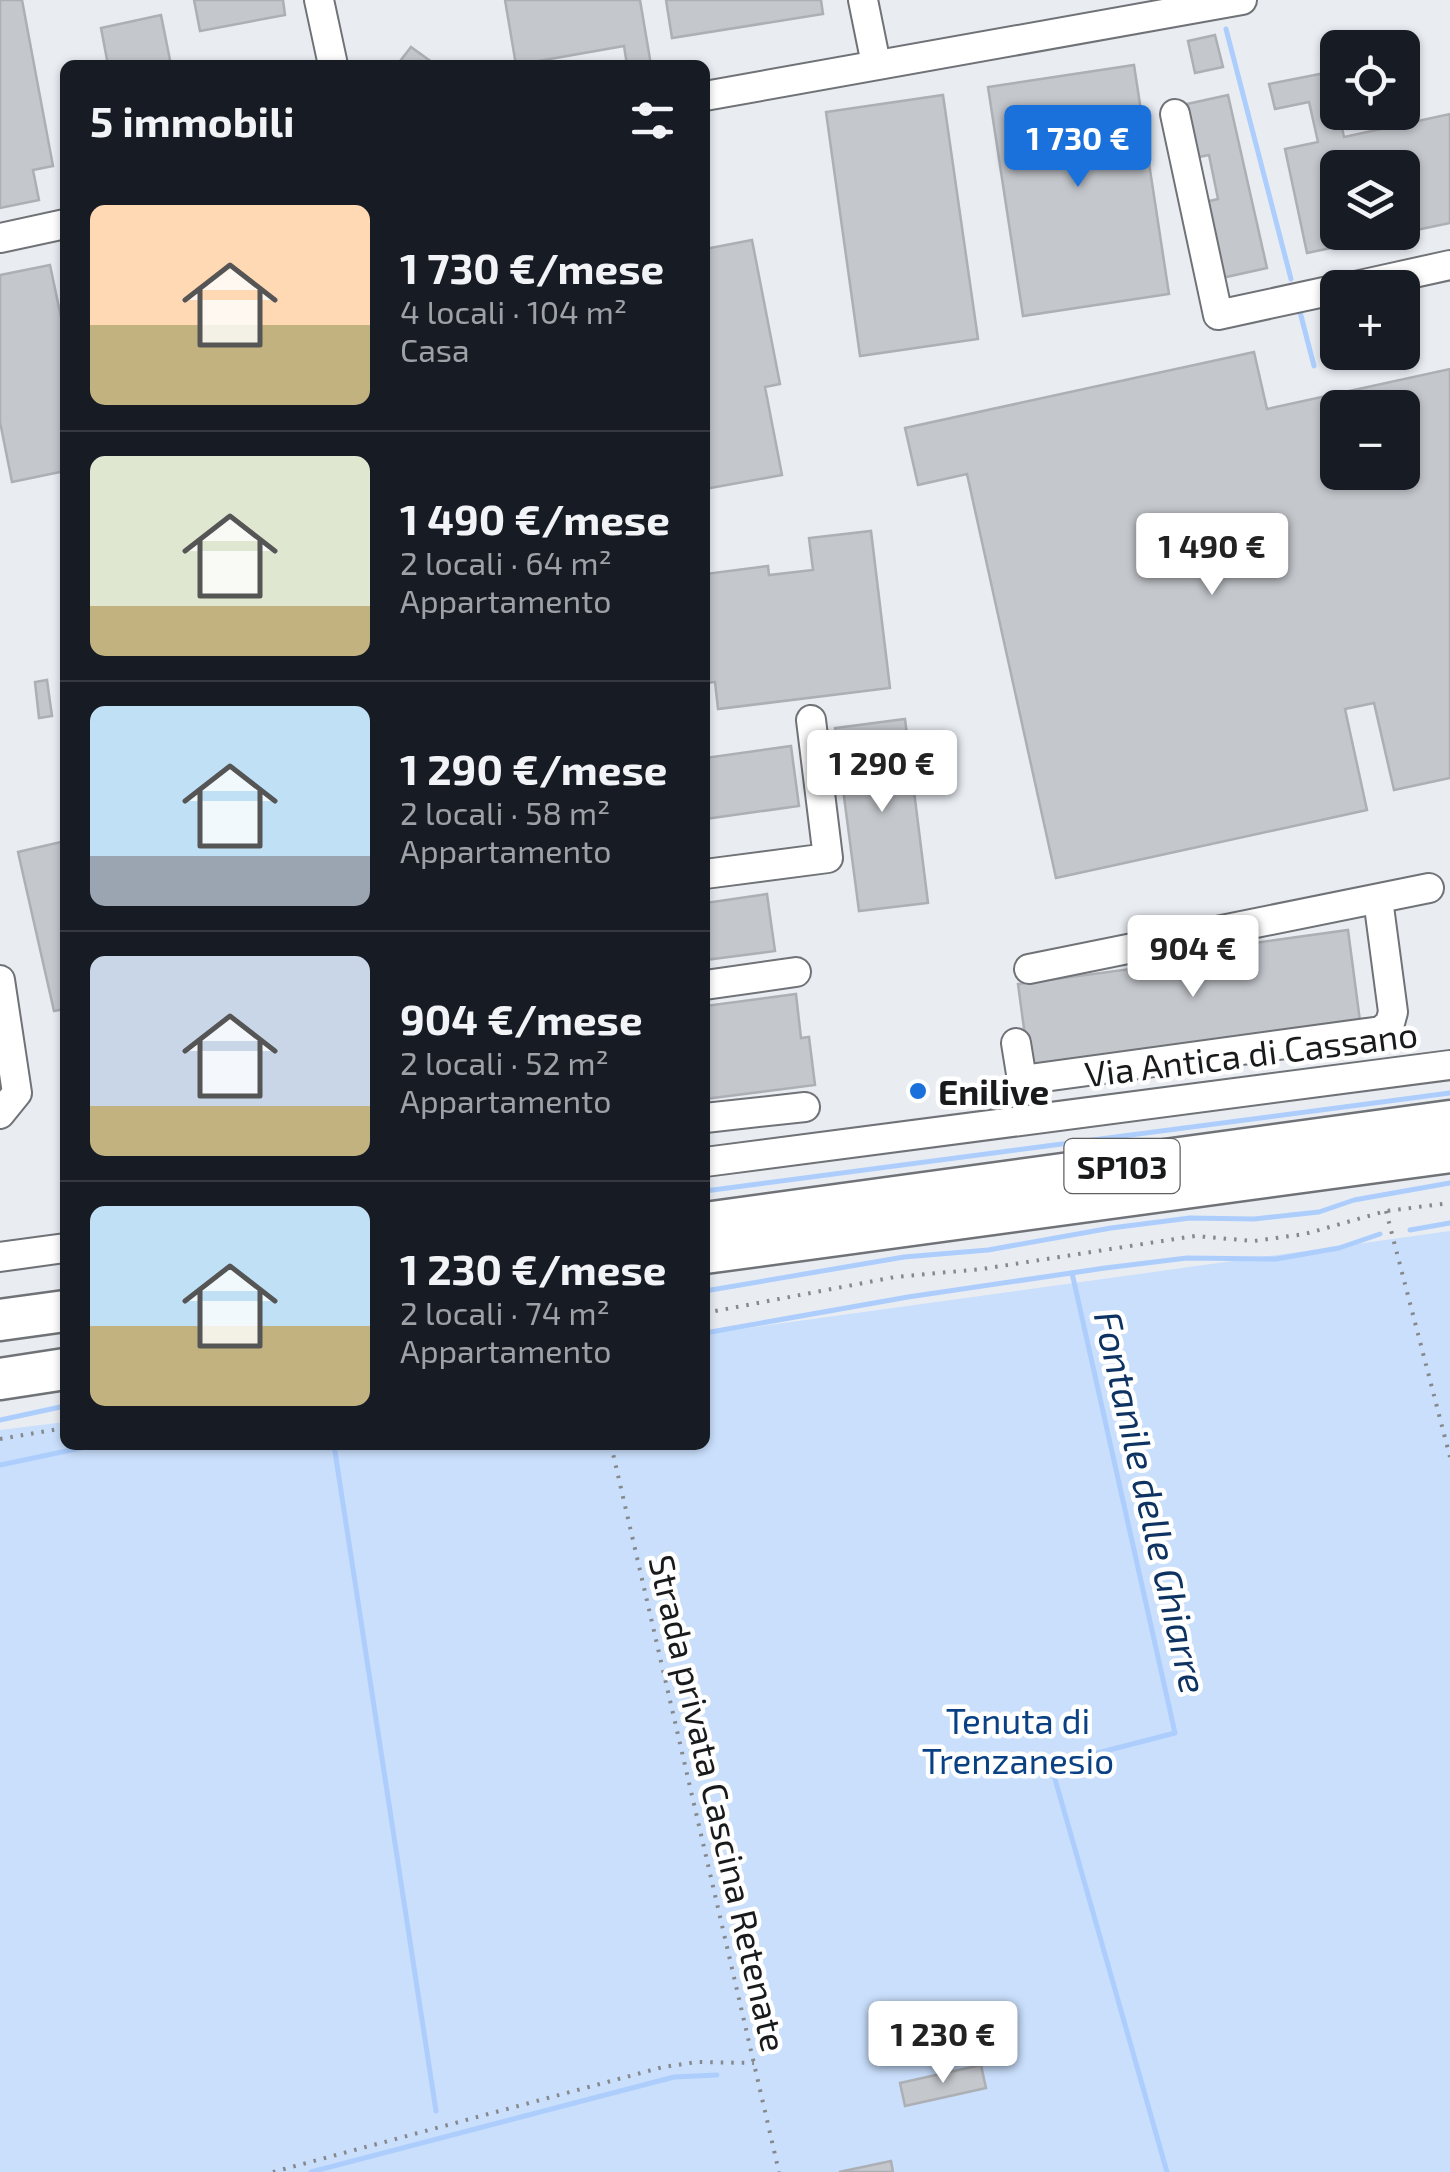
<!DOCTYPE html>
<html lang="it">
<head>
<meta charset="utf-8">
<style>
  :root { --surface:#171b24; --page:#242831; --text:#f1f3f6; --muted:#9ea1a6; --line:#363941; --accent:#1a71db }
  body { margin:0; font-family:"Exo 2",sans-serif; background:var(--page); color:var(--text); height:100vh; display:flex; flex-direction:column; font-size:38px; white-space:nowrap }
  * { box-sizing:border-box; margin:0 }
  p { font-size:32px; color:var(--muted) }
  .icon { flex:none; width:55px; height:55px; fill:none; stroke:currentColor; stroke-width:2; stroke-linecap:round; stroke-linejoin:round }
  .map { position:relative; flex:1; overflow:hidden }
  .panel { position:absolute; left:60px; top:60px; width:650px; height:1390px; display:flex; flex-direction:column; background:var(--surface); border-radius:15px; box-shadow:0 2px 8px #0004 }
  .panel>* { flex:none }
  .buttons { position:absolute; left:1320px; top:30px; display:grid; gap:20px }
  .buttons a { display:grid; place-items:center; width:100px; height:100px; border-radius:15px; background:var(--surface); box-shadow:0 2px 8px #0004; font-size:50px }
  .price { position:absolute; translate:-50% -85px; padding:0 22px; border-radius:10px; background:#fff; color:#222; font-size:32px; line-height:65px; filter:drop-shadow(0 2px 5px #0008) }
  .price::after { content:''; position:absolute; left:50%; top:60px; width:30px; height:22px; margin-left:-15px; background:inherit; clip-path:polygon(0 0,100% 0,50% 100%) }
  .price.on { background:var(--accent); color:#fff }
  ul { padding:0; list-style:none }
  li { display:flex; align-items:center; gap:30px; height:250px; padding:0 30px }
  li+li { border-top:2px solid var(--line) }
  li span { display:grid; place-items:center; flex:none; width:280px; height:200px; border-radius:15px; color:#555 }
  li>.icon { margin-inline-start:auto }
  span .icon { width:120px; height:120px; fill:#fffc; stroke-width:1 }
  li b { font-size:42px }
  h2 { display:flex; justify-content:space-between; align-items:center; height:120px; padding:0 30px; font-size:42px }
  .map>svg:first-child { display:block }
  .green { fill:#c9dffc }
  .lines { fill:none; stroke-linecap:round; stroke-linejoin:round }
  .stream { stroke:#adcefd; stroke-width:5 }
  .building { fill:#c4c7cc; stroke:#acafb4; stroke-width:2.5; fill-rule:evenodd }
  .minor-casing { stroke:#6f7276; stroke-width:32 }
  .highway-casing { stroke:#6f7276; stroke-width:45 }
  .path { stroke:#86888b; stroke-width:4; stroke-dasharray:2.5 8; stroke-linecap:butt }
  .minor { stroke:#fff; stroke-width:28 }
  .highway { stroke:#fff; stroke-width:40 }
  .poi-dot { fill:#1a71db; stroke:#fff; stroke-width:4 }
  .labels { text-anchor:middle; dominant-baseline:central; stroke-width:9; stroke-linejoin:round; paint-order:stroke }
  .shield { fill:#fff; stroke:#5e5f5f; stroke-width:2.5 }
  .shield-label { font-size:32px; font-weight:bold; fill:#191a1b }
  .street-label { font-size:35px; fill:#191a1b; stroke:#fff }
  .poi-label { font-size:35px; font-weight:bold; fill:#191a1b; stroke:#fff; text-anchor:start }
  .park-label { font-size:35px; fill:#0a4184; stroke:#fff }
  .water-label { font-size:38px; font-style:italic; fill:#0e3362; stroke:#fff }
</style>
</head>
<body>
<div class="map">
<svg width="1450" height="2172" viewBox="0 0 1450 2172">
  <rect width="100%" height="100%" fill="#e9edf2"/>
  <path class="green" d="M1450 1231V2172H0V1430L65 1422V1445H705V1334Z"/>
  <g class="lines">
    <g class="stream">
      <path d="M1226 29 1291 279"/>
      <path d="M1299 308 1314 366"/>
      <path d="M705 1191 1450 1093"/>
      <path d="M1410 1230 1450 1223"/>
      <path d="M1072 1273 1175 1733 1051 1765 1167 2172"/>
      <path d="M705 1291 904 1257 988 1250 1111 1228 1190 1218 1254 1219 1319 1212 1354 1200 1450 1183"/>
      <path d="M705 1333 908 1297 1105 1268 1187 1258 1276 1259 1339 1248 1380 1234"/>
      <path d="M0 1420 65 1406"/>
      <path d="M334 1445 436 2111"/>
      <path d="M0 1465 95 1445"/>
      <path d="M311 2172 674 2077 717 2075"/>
    </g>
  </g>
  <g class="building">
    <path d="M0 0H22L53 166 33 170 39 200 0 208Z"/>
    <path d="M194 0H283L285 15 200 31Z"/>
    <path d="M505 0H640L651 65H627L624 46 516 65Z"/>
    <path d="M666 0H821L823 14 672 38Z"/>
    <path d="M161 15 171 65H108L101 28Z"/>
    <path d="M1215 35 1223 67 1195 73 1188 41Z"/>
    <path d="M411 47 436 65H397Z"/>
    <path d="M1134 65 1169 294 1023 316 988 87Z"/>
    <path d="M1330 72 1344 137 1450 114V223L1307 253 1285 149 1318 142 1309 102 1275 109 1269 84ZM1338 168H1402V232H1338Z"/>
    <path d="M943 95 978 339 860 356 826 112Z"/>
    <path d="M1228 95 1267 268 1222 278 1205 202 1218 199 1209 155 1199 157 1187 104Z"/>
    <path d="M752 240 780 384 765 387 782 475 705 489V249Z"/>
    <path d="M50 265 65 336V471L12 482 0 422V275Z"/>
    <path d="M1338 306V336L1330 338 1323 309Z"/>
    <path d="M1254 352 1267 409 1450 369V778L1394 790 1374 703 1345 709 1367 810 1056 878 967 474 918 485 905 428ZM1338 408H1402V472H1338Z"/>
    <path d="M871 531 890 688 718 709 715 682 705 683V574L768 566 769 575 813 570 809 538Z"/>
    <path d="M47 680 52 716 39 718 35 682Z"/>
    <path d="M905 719 928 903 859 911 835 728Z"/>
    <path d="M791 746 799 806 705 819V758Z"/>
    <path d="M65 841V1009L54 1011 18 852Z"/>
    <path d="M767 894 775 951 705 960V903Z"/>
    <path d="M1348 930 1360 1021 1029 1066 1018 984 1183 962 1182 953Z"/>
    <path d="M796 994 801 1038 809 1037 815 1085 705 1099V1006Z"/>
    <path d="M981 2065 986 2088 905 2106 900 2083Z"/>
    <path d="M891 2161 893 2172H839Z"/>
  </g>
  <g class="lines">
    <defs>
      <g id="minor">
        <path d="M319 0 333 65"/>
        <path d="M863 0 876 64"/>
        <path d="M705 96 1242 0"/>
        <path d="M1175 114 1218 315 1338 289"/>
        <path d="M0 238 65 224"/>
        <path d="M1346 288 1450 265"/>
        <path d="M705 874 828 858 811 720"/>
        <path d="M1029 969 1429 888"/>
        <path d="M0 980 17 1093 0 1114"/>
        <path d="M705 985 796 972"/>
        <path d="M1016 1043 1022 1080 1381 1031 1390 1023 1393 1012 1378 899"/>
        <path d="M705 1118 805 1107"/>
        <path d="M705 1162 1450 1065"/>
        <path d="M0 1257 65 1248"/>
      </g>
      <g id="highway">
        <path d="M705 1223 1450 1121"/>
        <path d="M705 1253 1450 1152"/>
        <path d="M0 1320 65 1311"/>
        <path d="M0 1379 65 1369"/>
      </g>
    </defs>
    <use href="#minor" class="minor-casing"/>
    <use href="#highway" class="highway-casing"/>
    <g class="path">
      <path d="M1386 1211 1450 1457"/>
      <path d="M705 1313 895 1277 982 1269 1175 1239 1195 1236 1254 1241 1305 1234 1386 1211 1450 1203"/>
      <path d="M0 1439 65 1428"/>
      <path d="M611 1445 779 2172"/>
      <path d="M273 2172 663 2067 697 2062 754 2063"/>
    </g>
    <use href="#minor" class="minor"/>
    <use href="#highway" class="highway"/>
  </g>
  <circle class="poi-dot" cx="918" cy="1091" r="10"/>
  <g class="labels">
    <rect class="shield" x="1064.5" y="1139" width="115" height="54" rx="8"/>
    <g class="shield-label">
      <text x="1122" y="1166">SP103</text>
    </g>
    <g class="street-label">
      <text transform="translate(1251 1053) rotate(-7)">Via Antica di Cassano</text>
      <text transform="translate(719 1803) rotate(77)">Strada privata Cascina Retenate</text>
    </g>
    <g class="poi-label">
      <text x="938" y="1091">Enilive</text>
    </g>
    <g class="park-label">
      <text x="1018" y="1720">Tenuta di<tspan x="1018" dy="40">Trenzanesio</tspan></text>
    </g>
    <g class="water-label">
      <text transform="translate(1152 1502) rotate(77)">Fontanile delle Ghiarre</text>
    </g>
  </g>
</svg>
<div class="buttons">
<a><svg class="icon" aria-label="locate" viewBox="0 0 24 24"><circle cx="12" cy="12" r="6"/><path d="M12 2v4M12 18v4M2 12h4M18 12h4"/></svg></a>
<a><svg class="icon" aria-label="layers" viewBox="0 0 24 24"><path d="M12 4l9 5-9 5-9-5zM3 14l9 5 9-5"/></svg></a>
<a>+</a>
<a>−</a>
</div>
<b class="price on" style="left:1078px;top:190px">1 730 €</b>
<b class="price" style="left:1212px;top:598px">1 490 €</b>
<b class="price" style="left:882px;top:815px">1 290 €</b>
<b class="price" style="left:1193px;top:1000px">904 €</b>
<b class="price" style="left:943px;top:2086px">1 230 €</b>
<section class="panel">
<h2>5 immobili<svg class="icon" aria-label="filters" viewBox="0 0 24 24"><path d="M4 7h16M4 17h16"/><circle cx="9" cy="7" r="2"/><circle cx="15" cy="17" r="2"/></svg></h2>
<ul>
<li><span style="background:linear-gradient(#ffd9b3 60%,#c2b280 0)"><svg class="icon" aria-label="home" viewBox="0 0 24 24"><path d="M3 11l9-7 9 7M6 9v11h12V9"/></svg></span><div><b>1 730 €/mese</b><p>4 locali · 104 m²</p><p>Casa</p></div></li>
<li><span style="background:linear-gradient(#dfe7d0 75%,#c2b280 0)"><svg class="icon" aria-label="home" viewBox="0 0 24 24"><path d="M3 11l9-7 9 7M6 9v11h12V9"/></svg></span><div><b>1 490 €/mese</b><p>2 locali · 64 m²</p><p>Appartamento</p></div></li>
<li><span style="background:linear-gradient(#bfe0f5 75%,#9aa5b1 0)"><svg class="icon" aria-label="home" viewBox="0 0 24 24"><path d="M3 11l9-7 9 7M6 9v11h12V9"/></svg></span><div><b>1 290 €/mese</b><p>2 locali · 58 m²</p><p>Appartamento</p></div></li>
<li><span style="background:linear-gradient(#c9d6e8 75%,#c2b280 0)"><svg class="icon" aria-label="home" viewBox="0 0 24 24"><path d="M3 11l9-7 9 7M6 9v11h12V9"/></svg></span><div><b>904 €/mese</b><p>2 locali · 52 m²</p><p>Appartamento</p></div></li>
<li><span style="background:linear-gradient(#bfe0f5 60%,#c2b280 0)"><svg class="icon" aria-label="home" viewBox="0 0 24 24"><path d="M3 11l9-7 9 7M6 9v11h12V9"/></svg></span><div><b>1 230 €/mese</b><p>2 locali · 74 m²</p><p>Appartamento</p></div></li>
</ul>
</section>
</div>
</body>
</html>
